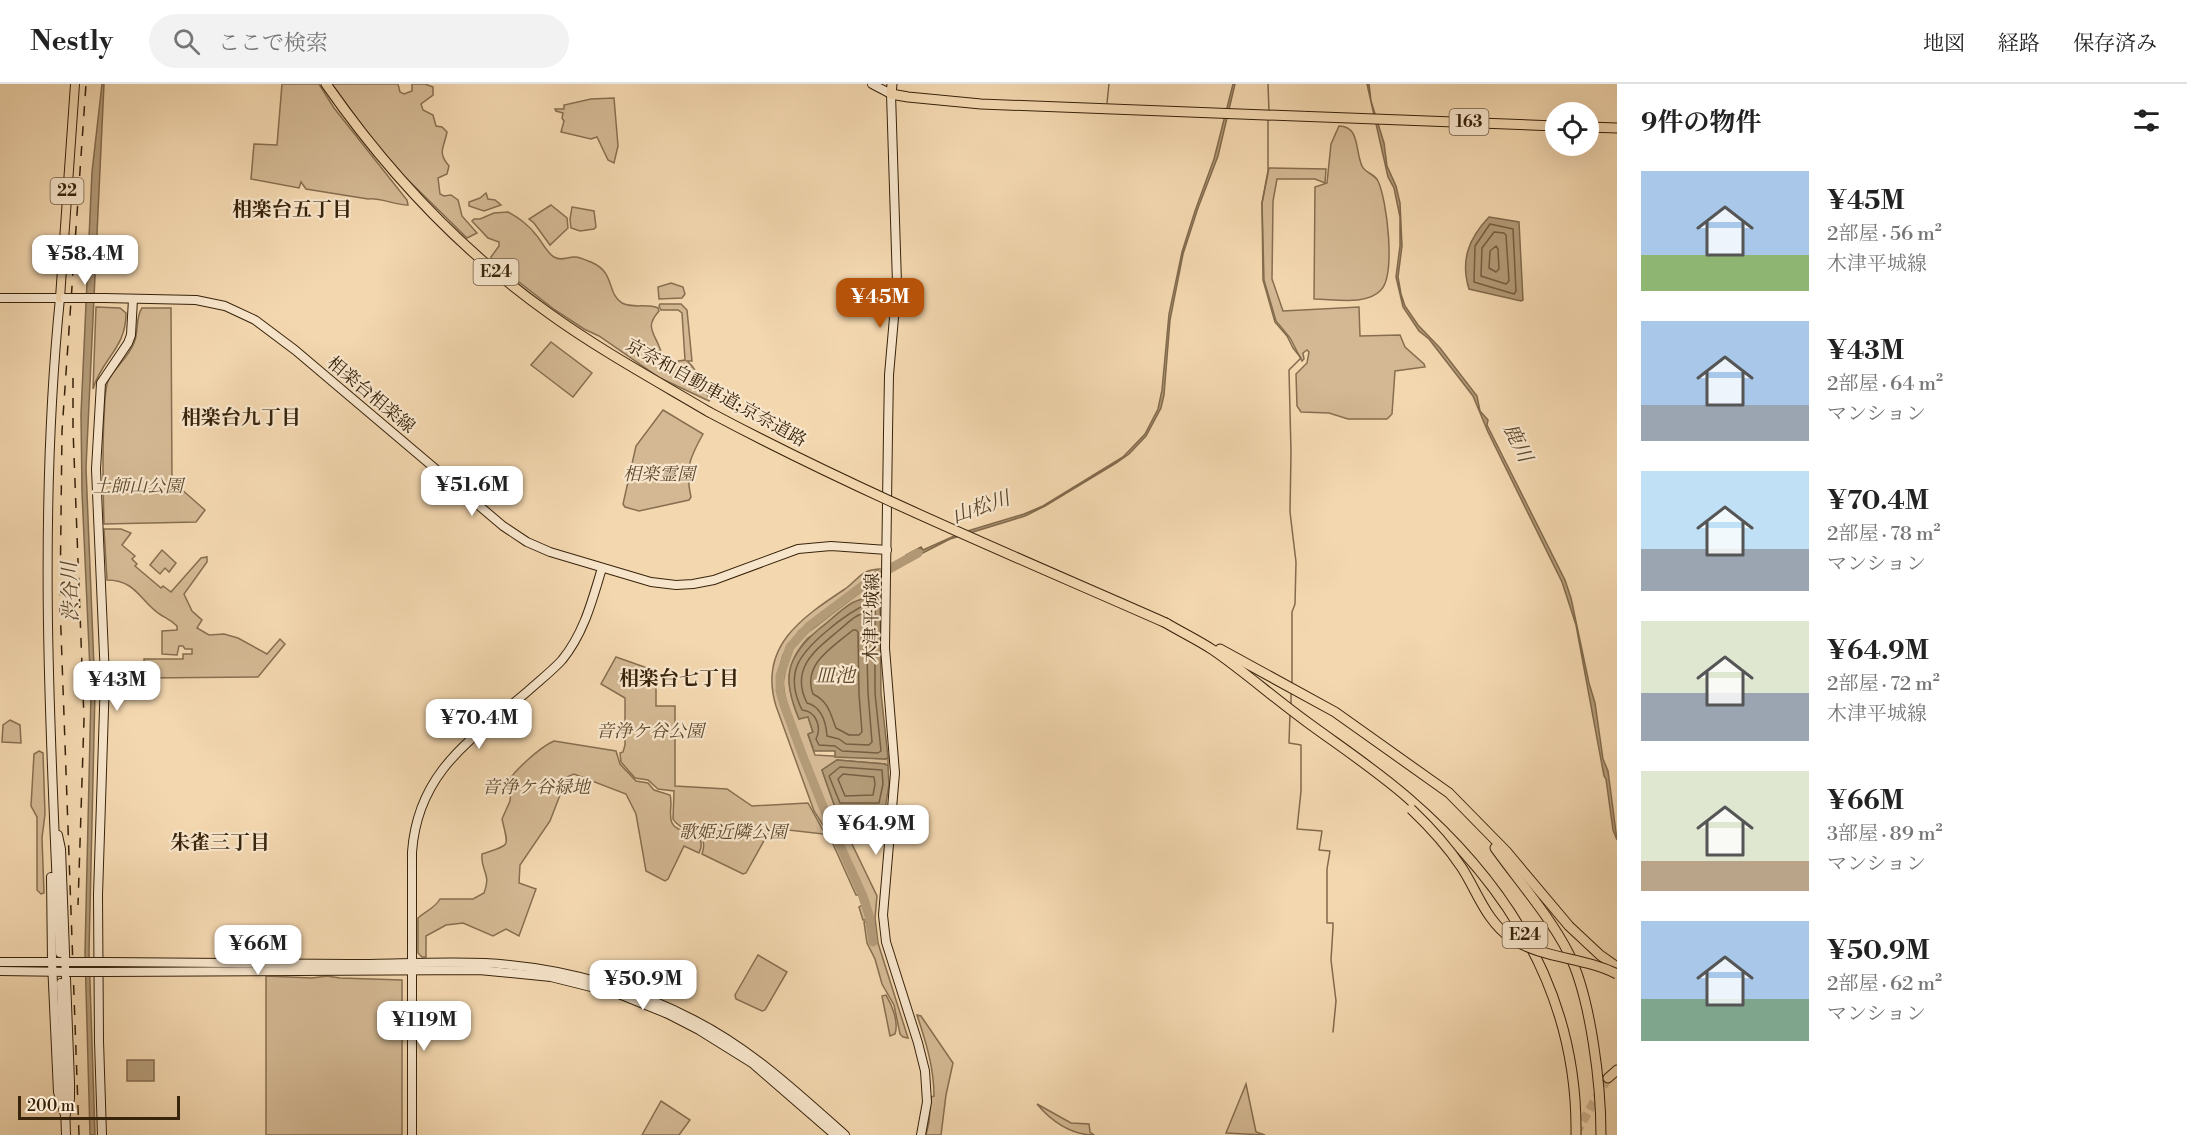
<!DOCTYPE html>
<html lang="ja">
<head>
<meta charset="utf-8">
<style>
  :root { --surface:#fff; --page:#f2f2f2; --text:#222; --muted:#767676; --line:#e0e0e0; --accent:#b45309 }
  body { margin:0; font-family:"Libre Bodoni","Noto Serif JP",serif; background:var(--page); color:var(--text); height:100vh; display:flex; flex-direction:column; font-size:22px; white-space:nowrap }
  * { box-sizing:border-box; margin:0 }
  p { font-size:20px; color:var(--muted) }
  .icon { flex:none; width:33px; height:33px; fill:none; stroke:currentColor; stroke-width:2; stroke-linecap:round; stroke-linejoin:round }
  .map { position:relative; flex:1; overflow:hidden }
  .details { display:flex; flex-direction:column; background:var(--surface); width:570px }
  .details>* { flex:none }
  .tools { position:absolute; left:1545px; top:18px; display:grid; gap:12px }
  .tools a { display:grid; place-items:center; width:54px; height:54px; border-radius:50%; background:var(--surface); box-shadow:0 6px 24px #0002; font-size:30px }
  .scale { position:absolute; left:18px; bottom:15px; width:162px; box-sizing:border-box; padding-left:6px; border:3px solid #38230b; border-top:0; font-size:16px; line-height:21px; white-space:nowrap; color:#38230b; -webkit-text-stroke:4px #f7e5cb; paint-order:stroke }
  .price { position:absolute; translate:-50% -51px; padding:0 14px; border-radius:12px; background:#fff; color:#222; font-size:20px; line-height:39px; filter:drop-shadow(0 2px 3px #0008) }
  .price::after { content:''; position:absolute; left:50%; top:36px; width:18px; height:14px; margin-left:-9px; background:inherit; clip-path:polygon(0 0,100% 0,50% 100%) }
  .price.selected { background:var(--accent); color:#fff }
  ul { padding:0; list-style:none }
  li { display:flex; align-items:center; gap:18px; height:150px; padding:0 24px }
  li span { display:grid; place-items:center; flex:none; width:168px; height:120px; border-radius:0px; color:#555 }
  li>.icon { margin-inline-start:auto }
  span .icon { width:72px; height:72px; fill:#fffc; stroke-width:1 }
  li b { font-size:26px }
  h2 { display:flex; justify-content:space-between; align-items:center; height:72px; padding:0 24px; font-size:26px }
  header { display:flex; align-items:center; gap:36px; box-sizing:border-box; height:84px; padding:0 30px; background:var(--surface); border-bottom:2px solid var(--line) }
  header strong { font-size:28px }
  nav { display:flex; gap:33px; margin-inline-start:auto; font-size:21px }
  .search { width:420px; height:54px; background:var(--page); display:flex; align-items:center; gap:15px; box-sizing:border-box; padding:0 21px; border-radius:33px; color:var(--muted); font-size:22px }
  main { display:flex; flex:1; min-height:0 }
  .map>svg:first-child { display:block }
  .green { fill:#d3b893; stroke:#866e4f; stroke-width:1.5 }
  .water { fill:#b39a77; stroke:#826a4c; stroke-width:1.5 }
  .lines { fill:none; stroke-linecap:round; stroke-linejoin:round }
  .shore { stroke:#765e41; stroke-width:1.5 }
  .stream { stroke:#826a4c; stroke-width:1.5 }
  .river { stroke:#b39a77; stroke-width:9 }
  .highway-tunnel { stroke:#ceb38e; stroke-width:9; stroke-dasharray:9 4.5; stroke-linecap:butt }
  .secondary-casing { stroke:#38230b; stroke-width:10 }
  .primary-casing { stroke:#38230b; stroke-width:10 }
  .highway-casing { stroke:#38230b; stroke-width:11 }
  .secondary { stroke:#f7e5cb; stroke-width:8 }
  .primary { stroke:#f3d7af; stroke-width:8 }
  .highway { stroke:#f3d7af; stroke-width:9 }
  .rail { stroke:#38230b; stroke-width:1.5; stroke-dasharray:10 10; stroke-linecap:butt }
  .secondary-bridge-casing { stroke:#38230b; stroke-width:10; stroke-linecap:butt }
  .highway-bridge-casing { stroke:#38230b; stroke-width:11; stroke-linecap:butt }
  .secondary-bridge { stroke:#f7e5cb; stroke-width:8 }
  .highway-bridge { stroke:#f3d7af; stroke-width:9 }
  .labels { text-anchor:middle; dominant-baseline:central; stroke-width:4.5; stroke-linejoin:round; paint-order:stroke }
  .shield { fill:#f7e5cb; stroke:#715d45; stroke-width:1.5 }
  .shield-label { font-size:16px; font-weight:bold; fill:#38230b }
  .street-label { font-size:18px; fill:#38230b; stroke:#f7e5cb }
  .park-label { font-size:18px; font-style:italic; fill:#5f482d; stroke:#f7e5cb }
  .neighbourhood-label { font-size:20px; font-weight:bold; fill:#38230b; stroke:#f7e5cb }
  .water-label { font-size:20px; font-style:italic; fill:#5d472b; stroke:#f7e5cb }
</style>
</head>
<body>
<header>
<strong>Nestly</strong>
<div class="search"><svg class="icon" aria-label="search" viewBox="0 0 24 24"><circle cx="10" cy="10" r="6"/><path d="M15 15l6 6"/></svg>ここで検索</div>
<nav><a>地図</a><a>経路</a><a>保存済み</a></nav>
</header>
<main>
<div class="map">
<svg width="1617" height="1051" viewBox="0 0 1617 1051">
  <rect width="100%" height="100%" fill="#f3d7af"/>
  <filter id="stains"><feTurbulence type="fractalNoise" baseFrequency=".00333" numOctaves="4"/><feColorMatrix values="0 0 0 0 .2 0 0 0 0 .09 0 0 0 0 .02 0 0 0 .5 -.17"/></filter>
  <radialGradient id="worn" r=".72"><stop offset=".6" stop-color="#630" stop-opacity="0"/><stop offset="1" stop-color="#630" stop-opacity=".3"/></radialGradient>
  <g class="green">
    <path d="M282 0H319L334 24 407 116 408 121C394 121 379 113 368 115L306 105 301 98 299 104 251 95 254 60 277 61Z"/>
    <path d="M332 0H398L400 8 404 10 412 7V0H425L433 3V11L421 20 423 26 433 31 436 42 442 43 447 48C444 64 437 68 449 82L447 90 438 94 440 110 444 112 451 111 458 116 462 132 477 149 467 154 404 92 372 55Z"/>
    <path d="M614 14 618 62 614 79 608 76 597 53 591 55 561 48 564 37 562 34 563 29 556 27 555 25H564V21L591 15Z"/>
    <path d="M1339 42C1360 42 1355 67 1362 82 1365 89 1375 90 1378 97 1387 116 1396 190 1381 206 1366 222 1335 215 1314 215L1315 103 1327 99 1331 60Z"/>
    <path d="M1269 84 1326 85 1325 99 1315 95H1277L1273 117 1272 195 1283 227 1359 223 1360 252 1400 251 1405 263 1424 280 1425 283 1395 287 1392 330 1387 335H1348L1329 329 1301 328 1297 322 1296 290 1307 279 1309 268 1307 266 1303 269 1304 275 1302 277 1290 254 1276 237 1264 196 1262 119Z"/>
    <path d="M486 109 488 115 495 116 501 121 484 127 469 122V118L480 114Z"/>
    <path d="M551 121 567 134 568 144 550 161 534 139 529 135Z"/>
    <path d="M572 123 594 127 596 143 594 145 580 147 571 144 570 135Z"/>
    <path d="M508 128C520 135 529 141 537 152 542 158 547 169 554 173 562 178 568 172 576 173 582 174 588 177 593 179 615 189 607 210 622 219 633 225 647 219 658 224L659 227C646 242 652 246 659 262 662 268 661 274 666 279L685 276 682 229 678 226H661L659 222 660 220H681L687 226 692 277H687C699 286 700 302 710 315L709 317 660 294 599 252 584 245 555 226 492 177 491 173 499 162V158L488 154 472 137 474 135H480L494 129Z"/>
    <path d="M671 199 683 203 685 210 682 214 659 215 658 203Z"/>
    <path d="M96 223 120 224 126 229C126 265 102 274 93 305Z"/>
    <path d="M142 224H171L172 397 205 426 196 438 104 440C103 405 102 370 104 334 105 322 104 309 108 297 115 283 128 274 134 259 139 248 135 234 142 224Z"/>
    <path d="M551 258 592 289 573 313 531 281Z"/>
    <path d="M663 326 703 350C689 375 685 385 691 413L689 416 639 427 625 423 623 420 636 362Z"/>
    <path d="M104 445H121L131 449 122 461 135 472 132 475 137 480 135 482 161 504 163 502 171 508 201 474 207 473V478L184 510 192 527 202 536 197 544 209 551 224 550 238 554 267 570 280 555 285 560 258 593 144 594V575H183V570H192V565H185L183 562H179L177 571 162 570V547L177 546V542C171 536 168 535 161 531 141 519 137 496 107 496Z"/>
    <path d="M162 466 176 479 169 488 165 484 160 490 150 481Z"/>
    <path d="M879 485 799 547 783 571 777 592 781 620 820 724 853 794 867 836H863L859 823 862 821 859 811H856L828 749 814 727 776 622C758 563 801 534 845 505 858 496 860 486 879 485Z"/>
    <path d="M879 494 880 504 878 503 869 512 808 554C783 581 786 603 799 635L808 632 813 649 808 651 815 671 886 675 888 673V682L885 680 837 676 822 686 836 726 885 725V730L838 731 877 812 875 834 878 859 908 954 903 953 900 950 894 921 882 900 875 875 867 859 864 838 868 837 871 860 876 859 871 830 863 807 825 722 786 619 783 599 788 573 798 556Z"/>
    <path d="M616 573 656 587V622H675V702L727 705 752 722 808 719 824 748 823 750 771 744 746 789 743 790 702 770C711 743 682 751 673 735L674 707 658 705 648 696 635 694 621 678 620 669 623 668 625 661V614L601 600Z"/>
    <path d="M10 636 20 641 21 659 2 658 3 641Z"/>
    <path d="M554 657 616 667 620 680 636 697 648 699 654 706 670 711C673 720 668 730 672 739 678 752 710 745 699 769L684 762 668 795 665 797 646 787 636 730 626 710 574 690 567 693 550 737 520 781 519 799 536 805 519 852 506 845 493 852 463 839 446 841 426 852V873H422L418 869V834C426 827 435 824 440 815H473L484 809C492 789 480 787 482 770 511 760 509 765 502 735L510 717 511 708 506 704C507 691 542 662 554 657Z"/>
    <path d="M39 667 43 669 45 730 42 754 44 809 41 810 37 806V733L31 722 34 670Z"/>
    <path d="M758 871 787 888 765 926 762 927 736 915 735 911Z"/>
    <path d="M266 892 312 894 327 892 340 894 402 896V1051H266Z"/>
    <path d="M886 911C892 921 899 938 895 950L890 952 882 912Z"/>
    <path d="M917 931 921 932 953 979 946 1011 941 1051H926L929 1038 931 1013 934 1012C934 984 926 958 917 931Z"/>
    <path d="M1246 1000 1256 1048 1265 1051 1226 1049Z"/>
    <path d="M661 1017 690 1036 679 1051H642Z"/>
    <path d="M1037 1020 1071 1039 1089 1040 1090 1048 1094 1051C1071 1051 1051 1037 1037 1020Z"/>
  </g>
  <g class="water">
    <path d="M102 0H104L86 384 95 608 89 868 95 1051H90L85 868 91 609 82 408 81 330 92 88Z"/>
    <path d="M1233 0H1235L1218 72 1198 124 1183 170 1170 236 1164 311 1161 324 1146 352 1129 370 1116 379 1045 422 1025 432 950 455 909 476 906 471 921 463 923 466 961 449 1024 430 1043 422 1123 373 1145 350 1158 325 1162 306 1169 230 1182 168 1195 127 1214 75Z"/>
    <path d="M1367 0H1369L1371 17 1384 59 1387 82 1396 102 1400 119 1402 162 1398 193 1401 210 1405 222 1418 241 1440 264 1477 312 1480 327 1488 336 1487 341 1565 496 1571 514 1589 599 1595 619 1603 675 1608 687 1617 756 1613 746 1606 695 1604 692 1576 541 1562 498 1488 348 1473 312 1429 255 1419 247 1403 223 1396 193 1400 162V133L1394 104 1388 93Z"/>
    <path d="M1489 133 1519 138 1523 216 1521 217 1469 205C1460 176 1469 154 1489 133Z"/>
    <path d="M878 503 880 504 881 609 888 673 886 675 835 673V667H814L808 650 813 648 808 633 799 635C782 595 785 574 819 545 830 537 840 526 852 519 857 516 864 515 869 512L873 505Z"/>
    <path d="M837 676 885 680 888 682 889 701 885 725 836 726 822 686Z"/>
    <rect x="127" y="976" width="27" height="21"/>
  </g>
  <g class="lines">
    <g class="shore">
      <path d="M1490 140 1513 145 1516 207 1514 210 1474 198 1475 162Z"/>
      <path d="M1494 148 1504 149 1506 151 1509 197 1506 200 1481 192 1482 164Z"/>
      <path d="M1496 162 1498 165 1499 185 1496 188 1489 184 1490 167Z"/>
      <path d="M871 518 875 520V609L881 667 878 669 842 667 835 662 819 661 816 655C822 643 816 627 802 626 784 589 799 570 828 546 842 534 855 525 871 518Z"/>
      <path d="M866 529 868 609 872 658 869 661 846 660 839 655 827 652C826 638 822 623 807 619 790 585 814 567 838 547 846 541 855 530 866 529Z"/>
      <path d="M853 546H856L858 548 859 610 862 648 859 651H849L836 644C830 629 829 618 813 610 802 580 833 563 853 546Z"/>
      <path d="M840 683 882 686 883 700 879 719H840L829 692Z"/>
      <path d="M843 690 874 693 875 700 873 711 845 712 838 695Z"/>
    </g>
    <g class="stream">
      <path d="M1268 0 1269 28"/>
      <path d="M1107 19 1109 0"/>
      <path d="M1268 36V87L1262 119 1263 196 1275 238 1287 252 1293 264 1301 274 1289 286 1291 368 1290 428 1296 478 1295 520 1292 528V601"/>
      <path d="M873 494 875 504"/>
      <path d="M1291 622V608"/>
      <path d="M1290 629 1289 659 1301 661V707L1297 745 1322 747 1319 766 1330 767 1327 785V839H1333V843L1331 876 1336 917 1333 948"/>
    </g>
    <path class="river" d="M873 858 869 831 863 812 828 735 802 670 784 621 780 607V592L790 563 809 542 873 494 918 469"/>
    <path class="highway-tunnel" d="M1576 1049 1608 994"/>
    <defs>
      <g id="secondary">
        <path d="M872 0 891 10 897 199 889 291 888 348 885 564 895 689 883 831 886 858 918 959 925 987 927 1018 921 1051"/>
        <path d="M0 214H64"/>
        <path d="M104 214 196 216 225 222 255 236 295 266 503 442 527 458 550 468 651 498 676 501 693 500 714 496 798 465 831 462 887 466"/>
        <path d="M58 751 61 765 70 998V1015L65 1033"/>
        <path d="M51 793 52 878 58 1008 65 1031"/>
        <path d="M60 869C50 651 38 432 60 214"/>
        <path d="M0 878H69"/>
        <path d="M105 878C186 878 268 880 349 880 395 880 440 877 485 879 559 883 629 902 694 936 751 965 798 1009 845 1051"/>
        <path d="M0 887 69 888"/>
        <path d="M105 888 479 886 551 893 619 910 668 930 699 946 752 979 835 1051"/>
        <path d="M61 899 66 1051"/>
        <path d="M102 1051 99 957 98 811 105 594 96 385 101 299 128 259 131 251 133 215"/>
        <path d="M412 1051V768C418 687 472 655 528 607 539 597 552 587 562 576 584 549 592 517 602 484"/>
      </g>
      <path id="primary" d="M60 214 75 0"/>
      <g id="highway">
        <path d="M326 0C388 89 461 167 550 230 600 266 655 296 709 328"/>
        <path d="M892 0 891 10 908 13 981 20 1556 42"/>
        <path d="M1588 43 1617 44"/>
        <path d="M1166 539C1181 548 1198 556 1213 566 1245 588 1275 615 1307 638 1341 663 1376 686 1408 714 1510 802 1578 913 1576 1051"/>
        <path d="M1220 565 1335 628 1449 709 1506 767 1569 842 1600 871 1617 883"/>
        <path d="M1495 764C1520 799 1549 831 1569 870 1591 915 1601 1001 1601 1051"/>
        <path d="M1608 994 1617 986"/>
      </g>
    </defs>
    <use href="#secondary" class="secondary-casing"/>
    <use href="#primary" class="primary-casing"/>
    <use href="#highway" class="highway-casing"/>
    <use href="#secondary" class="secondary"/>
    <use href="#primary" class="primary"/>
    <use href="#highway" class="highway"/>
    <g class="rail">
      <path d="M73 294V345L84 635 78 821"/>
      <path d="M79 1051 60 520 62 347 86 0"/>
    </g>
    <defs>
      <g id="secondary-bridge">
        <path d="M65 214H104"/>
        <path d="M69 878H105"/>
        <path d="M69 888H105"/>
      </g>
      <g id="highway-bridge">
        <path d="M709 328C857 407 1012 471 1166 539"/>
        <path d="M1411 725C1430 743 1448 763 1462 784 1478 809 1486 837 1512 855 1544 875 1584 873 1617 890"/>
      </g>
    </defs>
    <use href="#secondary-bridge" class="secondary-bridge-casing"/>
    <use href="#highway-bridge" class="highway-bridge-casing"/>
    <use href="#secondary-bridge" class="secondary-bridge"/>
    <use href="#highway-bridge" class="highway-bridge"/>
  </g>
  <g class="labels">
    <g class="shield">
      <rect x="1449.5" y="25" width="39" height="26" rx="4.5"/>
      <rect x="50.5" y="94" width="33" height="26" rx="4.5"/>
      <rect x="473.5" y="175" width="45" height="26" rx="4.5"/>
      <rect x="1502.5" y="838" width="45" height="26" rx="4.5"/>
    </g>
    <g class="shield-label">
      <text x="1469" y="38">163</text>
      <text x="67" y="107">22</text>
      <text x="496" y="188">E24</text>
      <text x="1525" y="851">E24</text>
    </g>
    <g class="street-label">
      <text transform="translate(716 309) rotate(29)">京奈和自動車道;京奈道路</text>
      <text transform="translate(371 311) rotate(40)">相楽台相楽線</text>
      <text transform="translate(872 534) rotate(-89)">木津平城線</text>
    </g>
    <g class="park-label">
      <text x="659" y="390">相楽霊園</text>
      <text x="138" y="402">土師山公園</text>
      <text x="650" y="647">音浄ケ谷公園</text>
      <text x="536" y="703">音浄ケ谷緑地</text>
      <text x="733" y="748">歌姫近隣公園</text>
    </g>
    <g class="neighbourhood-label">
      <text x="292" y="126">相楽台五丁目</text>
      <text x="241" y="334">相楽台九丁目</text>
      <text x="679" y="595">相楽台七丁目</text>
      <text x="220" y="759">朱雀三丁目</text>
    </g>
    <g class="water-label">
      <text transform="translate(1517 359) rotate(64)">鹿川</text>
      <text transform="translate(981 424) rotate(-19)">山松川</text>
      <text transform="translate(71 508) rotate(-92)">渋谷川</text>
      <text x="835" y="592">皿池</text>
    </g>
  </g>
  <rect width="100%" height="100%" filter="url(#stains)"/>
  <rect width="100%" height="100%" fill="url(#worn)"/>
</svg>
<div class="tools">
<a><svg class="icon" aria-label="locate" viewBox="0 0 24 24"><circle cx="12" cy="12" r="6"/><path d="M12 2v4M12 18v4M2 12h4M18 12h4"/></svg></a>
</div>
<div class="scale">200 m</div>
<b class="price" style="left:85px;top:202px">¥58.4M</b>
<b class="price selected" style="left:880px;top:245px">¥45M</b>
<b class="price" style="left:472px;top:433px">¥51.6M</b>
<b class="price" style="left:117px;top:628px">¥43M</b>
<b class="price" style="left:479px;top:666px">¥70.4M</b>
<b class="price" style="left:876px;top:772px">¥64.9M</b>
<b class="price" style="left:258px;top:892px">¥66M</b>
<b class="price" style="left:643px;top:927px">¥50.9M</b>
<b class="price" style="left:424px;top:968px">¥119M</b>
</div>
<section class="details">
<h2>9件の物件<svg class="icon" aria-label="filters" viewBox="0 0 24 24"><path d="M4 7h16M4 17h16"/><circle cx="9" cy="7" r="2"/><circle cx="15" cy="17" r="2"/></svg></h2>
<ul>
<li><span style="background:linear-gradient(#a9c7e8 70%,#8fb573 0)"><svg class="icon" aria-label="home" viewBox="0 0 24 24"><path d="M3 11l9-7 9 7M6 9v11h12V9"/></svg></span><div><b>¥45M</b><p>2部屋 · 56 m²</p><p>木津平城線</p></div></li>
<li><span style="background:linear-gradient(#a9c7e8 70%,#9aa5b1 0)"><svg class="icon" aria-label="home" viewBox="0 0 24 24"><path d="M3 11l9-7 9 7M6 9v11h12V9"/></svg></span><div><b>¥43M</b><p>2部屋 · 64 m²</p><p>マンション</p></div></li>
<li><span style="background:linear-gradient(#bfe0f5 65%,#9aa5b1 0)"><svg class="icon" aria-label="home" viewBox="0 0 24 24"><path d="M3 11l9-7 9 7M6 9v11h12V9"/></svg></span><div><b>¥70.4M</b><p>2部屋 · 78 m²</p><p>マンション</p></div></li>
<li><span style="background:linear-gradient(#dfe7d0 60%,#9aa5b1 0)"><svg class="icon" aria-label="home" viewBox="0 0 24 24"><path d="M3 11l9-7 9 7M6 9v11h12V9"/></svg></span><div><b>¥64.9M</b><p>2部屋 · 72 m²</p><p>木津平城線</p></div></li>
<li><span style="background:linear-gradient(#dfe7d0 75%,#b9a48a 0)"><svg class="icon" aria-label="home" viewBox="0 0 24 24"><path d="M3 11l9-7 9 7M6 9v11h12V9"/></svg></span><div><b>¥66M</b><p>3部屋 · 89 m²</p><p>マンション</p></div></li>
<li><span style="background:linear-gradient(#a9c7e8 65%,#7fa58c 0)"><svg class="icon" aria-label="home" viewBox="0 0 24 24"><path d="M3 11l9-7 9 7M6 9v11h12V9"/></svg></span><div><b>¥50.9M</b><p>2部屋 · 62 m²</p><p>マンション</p></div></li>
</ul>
</section>
</main>
</body>
</html>
